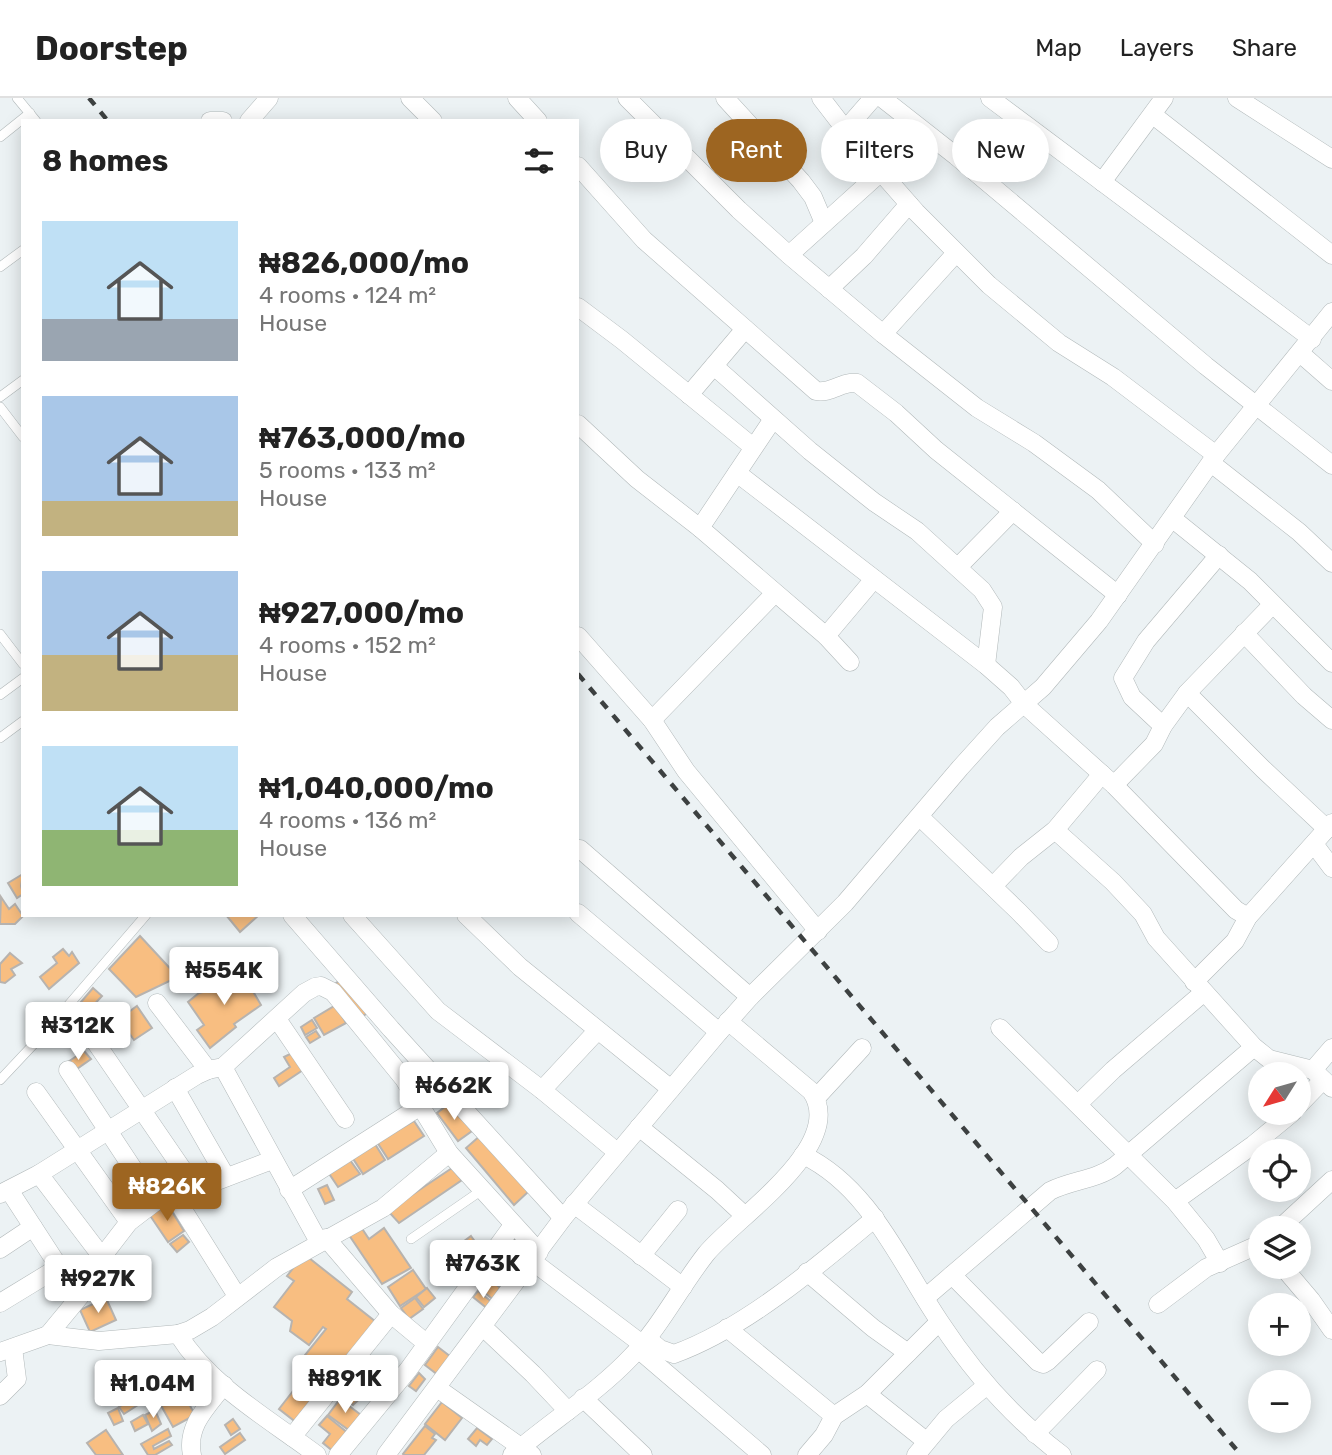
<!DOCTYPE html>
<html lang="en">
<head>
<meta charset="utf-8">
<style>
  :root { --surface:#fff; --page:#f6f6f6; --text:#222; --muted:#767676; --line:#e0e0e0; --accent:#9d6521 }
  body { margin:0; font-family:Rubik,sans-serif; background:var(--page); color:var(--text); height:100vh; display:flex; flex-direction:column; font-size:26px; white-space:nowrap }
  * { box-sizing:border-box; margin:0 }
  p { font-size:23px; color:var(--muted) }
  .icon { flex:none; width:38px; height:38px; fill:none; stroke:currentColor; stroke-width:2; stroke-linecap:round; stroke-linejoin:round }
  .map { position:relative; flex:1; overflow:hidden }
  .details { position:absolute; left:21px; top:21px; width:558px; height:798px; display:flex; flex-direction:column; background:var(--surface); border-radius:0px; box-shadow:0 4px 18px #0003 }
  .details>* { flex:none }
  .banner { position:absolute; left:600px; top:21px; width:626px; height:63px; display:flex; gap:14px }
  .needle { width:46px; rotate:233deg }
  .tools { position:absolute; left:1248px; top:964px; display:grid; gap:14px }
  .tools a { display:grid; place-items:center; width:63px; height:63px; border-radius:50%; background:var(--surface); box-shadow:0 4px 18px #0003; font-size:35px }
  .price { position:absolute; translate:-50% -60px; padding:0 16px; border-radius:7px; background:#fff; color:#222; font-size:23px; line-height:46px; filter:drop-shadow(0 2px 4px #0008) }
  .price::after { content:''; position:absolute; left:50%; top:42px; width:21px; height:16px; margin-left:-10px; background:inherit; clip-path:polygon(0 0,100% 0,50% 100%) }
  .price.selected { background:var(--accent); color:#fff }
  ul { padding:0; list-style:none }
  li { display:flex; align-items:center; gap:21px; height:175px; padding:0 21px }
  li span { display:grid; place-items:center; flex:none; width:196px; height:140px; border-radius:0px; color:#555 }
  li>.icon { margin-inline-start:auto }
  span .icon { width:84px; height:84px; fill:#fffc; stroke-width:1 }
  li b { font-size:30px }
  h2 { display:flex; justify-content:space-between; align-items:center; height:84px; padding:0 21px; font-size:30px }
  .tag { padding:0 24px; border-radius:32px; background:var(--surface); box-shadow:0 4px 18px #0003; font-size:24px; line-height:63px }
  .tag.selected { background:var(--accent); color:#fff }
  header { display:flex; align-items:center; gap:42px; box-sizing:border-box; height:98px; padding:0 35px; background:var(--surface); border-bottom:2px solid var(--line) }
  header strong { font-size:33px }
  nav { display:flex; gap:38px; margin-inline-start:auto; font-size:24px }
  .map>svg:first-child { display:block }
  .building { fill:#f8be81; stroke:#b7b3af; stroke-width:2 }
  .lines { fill:none; stroke-linecap:round; stroke-linejoin:round }
  .service-casing { stroke:#b2b9ba; stroke-width:10 }
  .minor-casing { stroke:#b2b9ba; stroke-width:19 }
  .service { stroke:#fff; stroke-width:9 }
  .minor { stroke:#fff; stroke-width:18 }
  .rail { stroke:#3d4141; stroke-width:4.5; stroke-dasharray:9 9; stroke-linecap:butt }
</style>
</head>
<body>
<header>
<strong>Doorstep</strong>
<nav><a>Map</a><a>Layers</a><a>Share</a></nav>
</header>
<div class="map">
<svg width="1332" height="1357" viewBox="0 0 1332 1357">
  <rect width="100%" height="100%" fill="#ecf2f4"/>
  <g class="building">
    <path d="M23 776 21 788 23 796 17 800 8 785Z"/>
    <path d="M1 799 9 811 15 806 23 818 15 826H0Z"/>
    <path d="M226 817H259L240 834Z"/>
    <path d="M140 838 178 879 136 899 109 871Z"/>
    <path d="M63 851 69 858 72 854 79 865 49 891 40 879 57 865 53 859Z"/>
    <path d="M10 855 22 865 11 871 15 877 5 885 0 884V866Z"/>
    <path d="M240 871 261 907 234 926 236 929 210 950 197 932 204 927 188 904 199 895 214 891 212 887Z"/>
    <path d="M344 879 371 912 362 919 335 886Z"/>
    <path d="M93 890 102 898 89 912 81 904Z"/>
    <path d="M336 907 346 925 324 937 314 920Z"/>
    <path d="M137 908 152 930 134 942 119 921Z"/>
    <path d="M312 922 317 930 305 937 301 929Z"/>
    <path d="M316 933 320 939 310 945 306 939Z"/>
    <path d="M84 953 91 961 71 975 65 966Z"/>
    <path d="M292 955 303 972 279 988 274 980 290 969 284 959Z"/>
    <path d="M414 960 433 983 423 991 404 968Z"/>
    <path d="M450 1005 472 1033 458 1043 437 1015Z"/>
    <path d="M414 1023 424 1038 388 1061 377 1044Z"/>
    <path d="M481 1037 528 1094 514 1107 466 1050Z"/>
    <path d="M375 1046 385 1062 363 1076 352 1059Z"/>
    <path d="M350 1062 360 1076 338 1089 328 1074Z"/>
    <path d="M452 1070 462 1082 399 1125 388 1113Z"/>
    <path d="M327 1087 334 1102 325 1106 318 1091Z"/>
    <path d="M168 1107 184 1133 168 1144 149 1116Z"/>
    <path d="M361 1129 369 1141 384 1130 411 1170 382 1186 349 1137Z"/>
    <path d="M183 1137 189 1144 177 1154 170 1146Z"/>
    <path d="M471 1138 484 1156 464 1171 451 1153Z"/>
    <path d="M515 1141 532 1153 522 1167 506 1156Z"/>
    <path d="M304 1156 352 1194 347 1201 376 1224 297 1325 279 1311 307 1275 297 1267 326 1231 323 1229 309 1247 290 1233 292 1223 274 1209 294 1183 287 1178Z"/>
    <path d="M502 1159 519 1171 506 1189 489 1177Z"/>
    <path d="M413 1172 426 1191 400 1208 388 1189Z"/>
    <path d="M487 1179 504 1193 496 1204 479 1190Z"/>
    <path d="M427 1190 435 1200 424 1209 416 1199Z"/>
    <path d="M478 1193 493 1205 488 1211 473 1199Z"/>
    <path d="M106 1200 116 1222 90 1234 80 1212Z"/>
    <path d="M415 1200 423 1211 409 1221 401 1210Z"/>
    <path d="M438 1249 451 1259 438 1277 425 1267Z"/>
    <path d="M367 1263 383 1272 391 1286 374 1306 366 1295 353 1307 340 1297Z"/>
    <path d="M419 1275 425 1281 416 1293 409 1288Z"/>
    <path d="M180 1289 195 1317 173 1329 158 1302Z"/>
    <path d="M136 1298 141 1305 124 1316 119 1309Z"/>
    <path d="M340 1301 361 1317 350 1333 328 1317Z"/>
    <path d="M442 1304 462 1320 445 1342 425 1326Z"/>
    <path d="M118 1310 123 1323 114 1327 108 1315Z"/>
    <path d="M155 1312 161 1326 152 1333 145 1317Z"/>
    <path d="M143 1317 148 1326 135 1333 131 1324Z"/>
    <path d="M327 1318 349 1336 334 1354 323 1345 330 1336 319 1327Z"/>
    <path d="M233 1321 240 1331 231 1337 225 1327Z"/>
    <path d="M425 1328 435 1336 432 1340 436 1342 424 1357H404L403 1356Z"/>
    <path d="M477 1330 492 1341 487 1347 480 1342 476 1348 468 1341Z"/>
    <path d="M168 1331 171 1338 153 1348 154 1351 169 1343 172 1347 155 1357H148L141 1346Z"/>
    <path d="M106 1332 123 1357H96L87 1345Z"/>
    <path d="M240 1335 245 1342 225 1356 220 1349Z"/>
  </g>
  <g class="lines">
    <defs>
      <g id="service">
        <path d="M17 0 36 23"/>
        <path d="M0 39 30 15"/>
        <path d="M0 169 23 152"/>
        <path d="M0 299 23 282"/>
        <path d="M0 309 23 339"/>
        <path d="M0 536 23 566"/>
        <path d="M0 597 23 580"/>
        <path d="M0 640 23 623"/>
        <path d="M0 982 47 932 146 817"/>
        <path d="M411 1141 482 1092"/>
      </g>
      <g id="minor">
        <path d="M410 0 433 23"/>
        <path d="M517 0 538 23"/>
        <path d="M627 0 739 112 789 157 883 236 977 310 1034 345 1098 392 1155 446"/>
        <path d="M725 0 801 83 813 99 824 125"/>
        <path d="M821 0 858 48 916 114 989 187 1059 245 1113 279 1216 357"/>
        <path d="M882 0 956 58 1206 268 1332 367"/>
        <path d="M990 0 1312 241"/>
        <path d="M1237 0 1332 61"/>
        <path d="M1153 17 1332 157"/>
        <path d="M210 23H223"/>
        <path d="M249 23 269 0"/>
        <path d="M846 31 873 0"/>
        <path d="M578 68 644 142 816 293C831 296 842 283 857 285L896 315 936 352 1118 497"/>
        <path d="M1102 84 1164 0"/>
        <path d="M789 157 881 74"/>
        <path d="M829 191 864 158 909 106"/>
        <path d="M578 209 622 242 753 349"/>
        <path d="M883 236 956 155"/>
        <path d="M1300 255 1332 283"/>
        <path d="M714 268 810 353 874 404 917 433 982 492 993 509 986 567"/>
        <path d="M689 297 745 231"/>
        <path d="M578 326 637 381 700 430 826 538 850 564"/>
        <path d="M1211 365 1299 434 1332 465"/>
        <path d="M737 375 986 567 1011 589 1025 607 1114 687 1236 812 1248 819"/>
        <path d="M1173 421 1250 483 1332 565"/>
        <path d="M700 430 773 321"/>
        <path d="M958 469 1013 413"/>
        <path d="M1244 535 1304 598 1332 622"/>
        <path d="M578 538 652 622 686 673 818 833"/>
        <path d="M826 538 874 481"/>
        <path d="M1187 595 1263 671 1327 731"/>
        <path d="M652 622 775 495"/>
        <path d="M1163 628 1132 599 1123 580 1146 543 1219 457"/>
        <path d="M1114 687 1154 646 1163 628 1187 595 1272 507"/>
        <path d="M920 719 1019 814 1049 845"/>
        <path d="M1055 732 1113 784 1143 816 1156 840 1254 949 1269 961 1313 972 1332 990"/>
        <path d="M1314 746 1332 770"/>
        <path d="M580 751 750 899"/>
        <path d="M993 788 1021 759 1055 732 1102 676"/>
        <path d="M578 815 719 934"/>
        <path d="M292 817 391 931 563 1120"/>
        <path d="M352 817 438 913 542 992 617 1054"/>
        <path d="M466 817 520 869 671 991"/>
        <path d="M1194 884 1235 843 1248 819 1332 725"/>
        <path d="M157 905 208 972"/>
        <path d="M277 921 345 1021"/>
        <path d="M1000 930 1175 1103 1206 1141 1220 1165"/>
        <path d="M94 942 196 1091"/>
        <path d="M223 969 319 1144"/>
        <path d="M68 972 155 1104"/>
        <path d="M1313 972 1332 950"/>
        <path d="M175 990 226 1079"/>
        <path d="M542 992 597 933"/>
        <path d="M36 994 129 1124"/>
        <path d="M816 1000 862 950"/>
        <path d="M1078 1006 1113 972 1203 895"/>
        <path d="M1298 1008 1323 982"/>
        <path d="M639 1029 717 1092 744 1117"/>
        <path d="M803 1057C870 1089 900 1165 940 1224 974 1276 1013 1320 1062 1357"/>
        <path d="M39 1076 102 1159"/>
        <path d="M9 1092 59 1169 81 1197"/>
        <path d="M289 1092 419 1009"/>
        <path d="M0 1096 39 1076 197 977 208 972 223 969 304 895 315 889 321 888 333 894 404 981 449 1055 539 1154"/>
        <path d="M175 1099 237 1198"/>
        <path d="M1175 1103 1253 1047 1292 1015"/>
        <path d="M574 1106 683 1189"/>
        <path d="M1280 1130 1332 1082"/>
        <path d="M326 1140 391 1216 426 1245"/>
        <path d="M0 1151 33 1129"/>
        <path d="M641 1158 678 1112"/>
        <path d="M532 1163 642 1246"/>
        <path d="M1283 1169 1311 1202 1332 1232"/>
        <path d="M807 1174 873 1230 908 1255"/>
        <path d="M952 1177 1038 1264 1043 1266 1048 1263 1089 1224"/>
        <path d="M925 1200 1050 1093C1072 1082 1096 1082 1115 1068L1254 949"/>
        <path d="M0 1205 59 1169"/>
        <path d="M1158 1206 1206 1170 1260 1146"/>
        <path d="M483 1229 533 1276 568 1313"/>
        <path d="M727 1230 834 1318"/>
        <path d="M178 1236C210 1288 269 1321 317 1357"/>
        <path d="M48 1237 81 1197 102 1159 129 1124 155 1104 175 1099 272 1062"/>
        <path d="M648 1241 660 1251 674 1256C744 1231 818 1168 875 1120"/>
        <path d="M638 1251 762 1357"/>
        <path d="M0 1254 48 1237 99 1243 178 1236 190 1232 212 1219 277 1169 383 1110 449 1055"/>
        <path d="M437 1290 532 1357"/>
        <path d="M867 1296 926 1343"/>
        <path d="M0 1298 17 1281 13 1250"/>
        <path d="M583 1300 643 1357"/>
        <path d="M1035 1336 1097 1272"/>
        <path d="M292 1339 391 1216"/>
        <path d="M192 1357C186 1328 207 1309 224 1287"/>
        <path d="M338 1357 408 1272 513 1127"/>
        <path d="M386 1357 563 1120 719 934 750 899 845 805 960 670 997 629 1043 589 1099 523 1216 357 1332 214"/>
        <path d="M512 1357C551 1323 596 1296 631 1259 661 1228 680 1189 706 1156 735 1120 849 1047 811 993L728 923"/>
        <path d="M807 1357 824 1337 834 1318 867 1296 939 1224"/>
        <path d="M916 1357 946 1321 986 1288"/>
      </g>
    </defs>
    <use href="#service" class="service-casing"/>
    <use href="#minor" class="minor-casing"/>
    <use href="#service" class="service"/>
    <use href="#minor" class="minor"/>
    <g class="rail">
      <path d="M89 0 108 23"/>
      <path d="M578 576 1241 1357"/>
    </g>
  </g>
</svg>
<div class="tools">
<a><svg class="needle" viewBox="-14 -14 28 28"><path d="M0-13l5 13h-10z" fill="#e53935"/><path d="M0 13l5-13h-10z" fill="#767676"/></svg></a>
<a><svg class="icon" aria-label="locate" viewBox="0 0 24 24"><circle cx="12" cy="12" r="6"/><path d="M12 2v4M12 18v4M2 12h4M18 12h4"/></svg></a>
<a><svg class="icon" aria-label="layers" viewBox="0 0 24 24"><path d="M12 4l9 5-9 5-9-5zM3 14l9 5 9-5"/></svg></a>
<a>+</a>
<a>−</a>
</div>
<b class="price" style="left:224px;top:909px">₦554K</b>
<b class="price" style="left:78px;top:964px">₦312K</b>
<b class="price" style="left:454px;top:1024px">₦662K</b>
<b class="price selected" style="left:167px;top:1125px">₦826K</b>
<b class="price" style="left:483px;top:1202px">₦763K</b>
<b class="price" style="left:98px;top:1217px">₦927K</b>
<b class="price" style="left:345px;top:1317px">₦891K</b>
<b class="price" style="left:153px;top:1322px">₦1.04M</b>
<div class="banner">
<a class="tag">Buy</a>
<a class="tag selected">Rent</a>
<a class="tag">Filters</a>
<a class="tag">New</a>
</div>
<section class="details">
<h2>8 homes<svg class="icon" aria-label="filters" viewBox="0 0 24 24"><path d="M4 7h16M4 17h16"/><circle cx="9" cy="7" r="2"/><circle cx="15" cy="17" r="2"/></svg></h2>
<ul>
<li><span style="background:linear-gradient(#bfe0f5 70%,#9aa5b1 0)"><svg class="icon" aria-label="home" viewBox="0 0 24 24"><path d="M3 11l9-7 9 7M6 9v11h12V9"/></svg></span><div><b>₦826,000/mo</b><p>4 rooms · 124 m²</p><p>House</p></div></li>
<li><span style="background:linear-gradient(#a9c7e8 75%,#c2b280 0)"><svg class="icon" aria-label="home" viewBox="0 0 24 24"><path d="M3 11l9-7 9 7M6 9v11h12V9"/></svg></span><div><b>₦763,000/mo</b><p>5 rooms · 133 m²</p><p>House</p></div></li>
<li><span style="background:linear-gradient(#a9c7e8 60%,#c2b280 0)"><svg class="icon" aria-label="home" viewBox="0 0 24 24"><path d="M3 11l9-7 9 7M6 9v11h12V9"/></svg></span><div><b>₦927,000/mo</b><p>4 rooms · 152 m²</p><p>House</p></div></li>
<li><span style="background:linear-gradient(#bfe0f5 60%,#8fb573 0)"><svg class="icon" aria-label="home" viewBox="0 0 24 24"><path d="M3 11l9-7 9 7M6 9v11h12V9"/></svg></span><div><b>₦1,040,000/mo</b><p>4 rooms · 136 m²</p><p>House</p></div></li>
</ul>
</section>
</div>
</body>
</html>
